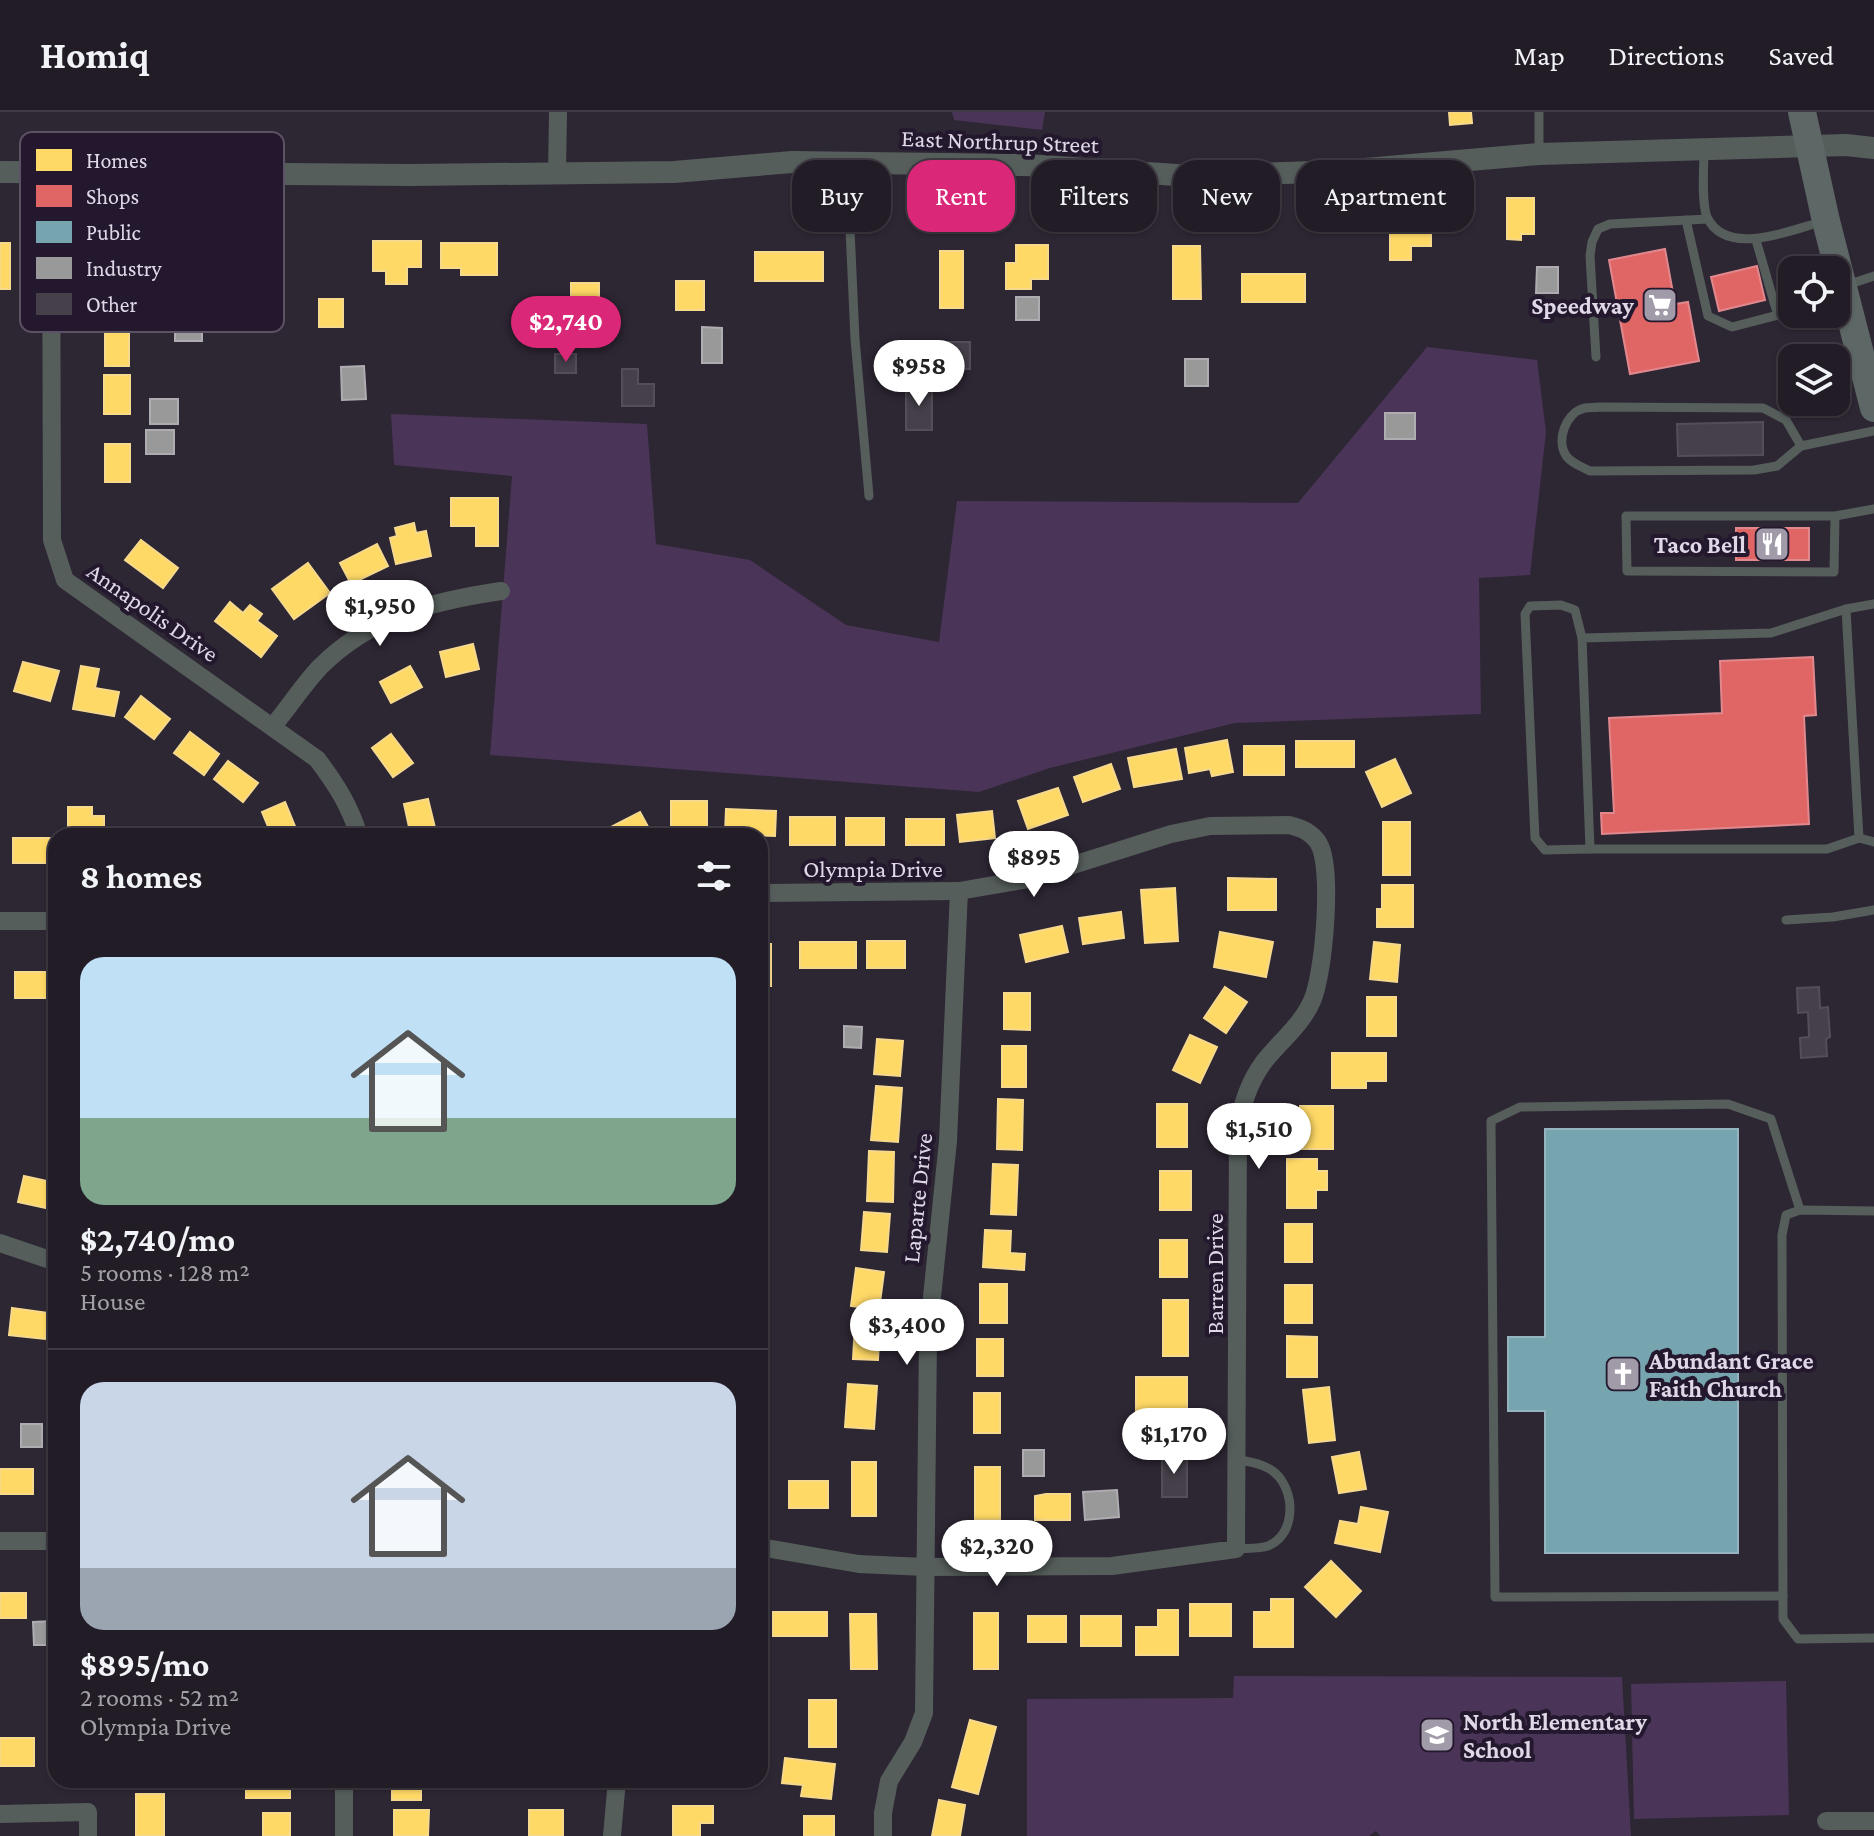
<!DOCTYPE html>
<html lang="en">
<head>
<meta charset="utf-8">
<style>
  :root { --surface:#221c26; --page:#2e2932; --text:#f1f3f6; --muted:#a2a1a7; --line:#3f3a43; --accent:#db2777 }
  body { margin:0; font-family:"Crimson Pro",serif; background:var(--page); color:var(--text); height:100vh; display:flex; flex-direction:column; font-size:30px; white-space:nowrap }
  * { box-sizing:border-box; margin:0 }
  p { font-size:26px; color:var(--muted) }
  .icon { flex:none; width:44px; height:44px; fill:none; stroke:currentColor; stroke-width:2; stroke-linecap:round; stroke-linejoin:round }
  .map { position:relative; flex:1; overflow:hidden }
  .sheet { position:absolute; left:48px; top:716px; width:720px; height:960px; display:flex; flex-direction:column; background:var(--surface); border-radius:24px; box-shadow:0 2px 6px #0004,0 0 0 2px var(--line) }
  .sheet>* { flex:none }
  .top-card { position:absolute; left:792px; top:48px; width:760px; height:72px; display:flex; gap:16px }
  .fabs { position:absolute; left:1778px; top:144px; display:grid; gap:16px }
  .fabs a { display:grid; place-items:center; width:72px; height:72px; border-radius:16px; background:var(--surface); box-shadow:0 2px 6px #0004,0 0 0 2px var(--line); font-size:40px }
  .price { position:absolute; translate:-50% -68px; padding:0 18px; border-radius:28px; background:#fff; color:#222; font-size:26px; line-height:52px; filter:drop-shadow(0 2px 4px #0008) }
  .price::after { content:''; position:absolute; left:50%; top:48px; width:24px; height:18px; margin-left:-12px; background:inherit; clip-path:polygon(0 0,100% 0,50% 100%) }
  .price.selected { background:var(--accent); color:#fff }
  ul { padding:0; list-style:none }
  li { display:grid; align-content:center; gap:16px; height:424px; padding:0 32px }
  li+li { border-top:2px solid var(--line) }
  li span { display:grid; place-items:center; height:248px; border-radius:24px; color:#555 }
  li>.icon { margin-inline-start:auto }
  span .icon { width:144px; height:144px; fill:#fffc; stroke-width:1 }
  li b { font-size:34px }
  h2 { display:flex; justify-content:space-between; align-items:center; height:96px; padding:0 32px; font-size:34px }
  .pill { padding:0 28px; border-radius:24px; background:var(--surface); box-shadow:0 2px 6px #0004,0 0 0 2px var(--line); font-size:28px; line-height:72px }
  .pill.selected { background:var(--accent); color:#fff }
  header { display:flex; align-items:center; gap:48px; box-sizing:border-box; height:112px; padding:0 40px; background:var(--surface); border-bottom:2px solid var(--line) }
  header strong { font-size:38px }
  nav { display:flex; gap:44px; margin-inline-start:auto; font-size:28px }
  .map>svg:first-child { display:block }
  .green { fill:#4a3558 }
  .homes { fill:#ffd966; stroke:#f6d98d; stroke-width:2 }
  .shops { fill:#e06666; stroke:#e0888d; stroke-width:2 }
  .public { fill:#76a5af; stroke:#96b4c0; stroke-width:2 }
  .industry { fill:#999; stroke:#aeacb0; stroke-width:2 }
  .building { fill:#46404b; stroke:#544e58; stroke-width:2 }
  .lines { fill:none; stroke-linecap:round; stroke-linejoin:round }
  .service { stroke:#555e5b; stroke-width:9 }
  .minor { stroke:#555e5b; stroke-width:18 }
  .tertiary { stroke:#555e5b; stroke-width:22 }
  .primary { stroke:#5d6765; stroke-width:28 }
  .labels { text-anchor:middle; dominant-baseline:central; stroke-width:8; stroke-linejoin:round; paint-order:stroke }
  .street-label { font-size:24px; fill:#e0d8e7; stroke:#24182e }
  .poi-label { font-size:24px; font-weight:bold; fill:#e0d8e7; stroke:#24182e; text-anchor:end }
  .key { fill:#24182e; stroke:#5c5266; stroke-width:2 }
  .key-label { font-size:22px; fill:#e0d8e7 }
</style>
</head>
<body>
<header>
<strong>Homiq</strong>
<nav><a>Map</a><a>Directions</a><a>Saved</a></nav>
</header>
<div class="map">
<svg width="1874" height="1724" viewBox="0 0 1874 1724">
  <rect width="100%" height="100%" fill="#2d2633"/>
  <g class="green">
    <path d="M952 0H1045L1042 18 954 8Z"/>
    <path d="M1427 235 1537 248 1546 320 1530 463 1479 466 1481 602 1235 611 1050 656 979 680 490 643 512 364 394 353 391 302 647 312 656 432 750 448 846 513 939 530 957 389 1298 391Z"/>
    <path d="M1234 1564 1622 1565 1631 1724H1380L1376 1719 1369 1724H1027V1587L1233 1586Z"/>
    <path d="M1786 1569 1789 1703 1634 1707 1631 1572Z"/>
  </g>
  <g class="homes">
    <path d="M1449 0H1471L1472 11 1450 13Z"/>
    <path d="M1507 86H1534V122H1521V128L1507 127Z"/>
    <path d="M1390 109H1431V134H1411V148H1390Z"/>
    <path d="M373 129H421V155H407V172H386V159H373Z"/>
    <rect x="0" y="131" width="10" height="46"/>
    <path d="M441 131H497V163H461V156H441Z"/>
    <path d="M1016 133H1048V167H1031V177H1006V151H1016Z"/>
    <path d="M1173 134H1200L1201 187H1173Z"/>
    <rect x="940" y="139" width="23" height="57"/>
    <rect x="755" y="140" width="68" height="29"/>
    <rect x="1242" y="162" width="63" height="28"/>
    <rect x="676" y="169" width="28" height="29"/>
    <rect x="571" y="171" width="28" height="41"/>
    <rect x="319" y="187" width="24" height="28"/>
    <rect x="105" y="216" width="24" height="38"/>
    <rect x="104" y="263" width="26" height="39"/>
    <rect x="105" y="332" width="25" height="38"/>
    <path d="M451 386H498V434H476V414H451Z"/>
    <path d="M414 411 416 421 426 419 431 444 396 452 390 426 397 424 395 416Z"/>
    <path d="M141 428 178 456 163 476 125 448Z"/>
    <path d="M377 432 388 454 351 472 340 451Z"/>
    <path d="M308 451 330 481 294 507 272 477Z"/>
    <path d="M230 490 243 501 250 493 262 502 257 509 277 524 261 545 215 509Z"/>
    <path d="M473 532 479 557 446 565 440 540Z"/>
    <path d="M23 550 59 559 50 589 14 579Z"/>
    <path d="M81 554 99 557 95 576 119 580 114 604 73 597Z"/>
    <path d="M410 554 422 575 391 591 380 570Z"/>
    <path d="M141 584 170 607 154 627 125 605Z"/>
    <path d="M190 620 219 642 204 663 174 641Z"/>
    <path d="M391 622 413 651 393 665 372 636Z"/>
    <path d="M1227 628 1233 660 1212 664 1210 657 1189 661 1185 636Z"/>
    <rect x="1296" y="629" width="58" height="26"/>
    <rect x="1244" y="634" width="40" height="29"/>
    <path d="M1176 637 1182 667 1134 675 1128 646Z"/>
    <path d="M1395 647 1411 681 1382 695 1366 660Z"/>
    <path d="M228 649 258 671 243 690 214 667Z"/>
    <path d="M1111 652 1120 677 1083 690 1074 665Z"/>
    <path d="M1058 676 1068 703 1028 717 1018 689Z"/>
    <path d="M428 687 437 724H411L404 692Z"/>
    <rect x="671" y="689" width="36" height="27"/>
    <path d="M285 690 299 724H272L262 700Z"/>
    <path d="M68 695H92V704H104V724H68Z"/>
    <path d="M726 697 776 699 775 724 725 722Z"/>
    <path d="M992 699 995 726 960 730 957 703Z"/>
    <path d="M640 700 653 724H613L609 716Z"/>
    <rect x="790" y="705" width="45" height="28"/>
    <rect x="846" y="706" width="38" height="27"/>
    <rect x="906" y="707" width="38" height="26"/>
    <rect x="1383" y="710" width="27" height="53"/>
    <rect x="13" y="726" width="37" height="25"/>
    <path d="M1228 766 1276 767V798H1228Z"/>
    <path d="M1382 773H1413V815H1377V797H1382Z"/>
    <path d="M1175 776 1178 829 1145 831 1141 778Z"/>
    <path d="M1121 800 1124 826 1083 832 1079 806Z"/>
    <path d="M1062 814 1068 840 1026 850 1020 823Z"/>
    <path d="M1220 820 1273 830 1266 865 1214 855Z"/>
    <rect x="867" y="829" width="38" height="27"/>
    <rect x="800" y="830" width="56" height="26"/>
    <path d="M1374 830 1400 833 1397 870 1370 867Z"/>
    <rect x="760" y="832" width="11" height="42"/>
    <rect x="15" y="860" width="41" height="26"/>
    <path d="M1225 875 1247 890 1226 921 1204 906Z"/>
    <path d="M1004 881H1030V918L1004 917Z"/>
    <rect x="1367" y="885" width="29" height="39"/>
    <rect x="48" y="913" width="8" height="38"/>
    <rect x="760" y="923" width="9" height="37"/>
    <path d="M1190 923 1217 935 1200 971 1173 958Z"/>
    <path d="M877 927 903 929 900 964 874 962Z"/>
    <rect x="1002" y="934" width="24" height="41"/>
    <path d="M1332 941H1386V969H1366V976H1332Z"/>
    <path d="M760 974 769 975 768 1012H760Z"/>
    <path d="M876 974 902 976 898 1030 871 1028Z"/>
    <rect x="51" y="982" width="5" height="43"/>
    <path d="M998 987 1023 988 1022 1038 997 1037Z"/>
    <rect x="1157" y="992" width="30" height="43"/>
    <rect x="1300" y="994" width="33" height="43"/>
    <path d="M869 1039 894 1040 893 1090 867 1089Z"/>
    <path d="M1287 1047H1317V1059H1327V1078H1316V1096H1287Z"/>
    <path d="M993 1052 1018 1053 1016 1103 991 1102Z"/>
    <rect x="1160" y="1059" width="31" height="39"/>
    <path d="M24 1064 56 1071 55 1098 18 1090Z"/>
    <path d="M864 1100 890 1102 887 1140 861 1138Z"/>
    <rect x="1285" y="1112" width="27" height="38"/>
    <path d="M985 1118 1011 1119 1010 1141 1025 1142 1024 1158 983 1155Z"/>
    <rect x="1160" y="1128" width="27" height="37"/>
    <path d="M856 1156 884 1160 879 1198 851 1194Z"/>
    <rect x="980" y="1172" width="27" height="39"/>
    <rect x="1285" y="1173" width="27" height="38"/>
    <rect x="1163" y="1188" width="25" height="56"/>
    <path d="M12 1196 49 1201 45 1227 9 1223Z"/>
    <path d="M855 1212 880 1213 878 1248 853 1247Z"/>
    <path d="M1287 1224 1317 1225V1265H1287Z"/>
    <rect x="977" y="1227" width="26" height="37"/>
    <rect x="1136" y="1265" width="51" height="37"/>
    <path d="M848 1272 877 1274 874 1317 845 1315Z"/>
    <path d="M1329 1275 1335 1328 1309 1331 1303 1278Z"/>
    <rect x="974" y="1281" width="26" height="40"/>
    <path d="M1359 1340 1366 1377 1339 1381 1332 1345Z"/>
    <rect x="852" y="1350" width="24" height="54"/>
    <rect x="975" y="1355" width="25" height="53"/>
    <rect x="0" y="1357" width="33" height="25"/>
    <path d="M760 1363H768L767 1389H760Z"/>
    <rect x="789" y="1369" width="39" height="27"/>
    <path d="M1046 1382H1070V1408H1035V1384Z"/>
    <path d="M1361 1395 1388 1400 1380 1440 1335 1431 1340 1409 1358 1412Z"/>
    <path d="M1331 1449 1361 1479 1336 1505 1305 1475Z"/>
    <rect x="48" y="1480" width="8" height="27"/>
    <rect x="0" y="1481" width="26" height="25"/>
    <path d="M1271 1487H1293V1535H1254V1500H1271Z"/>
    <rect x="1190" y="1492" width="41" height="32"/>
    <path d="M1158 1498H1178V1543H1136V1515H1158Z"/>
    <rect x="773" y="1500" width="54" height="24"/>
    <rect x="974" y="1501" width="24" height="56"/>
    <path d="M850 1502H876L877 1557H851Z"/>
    <rect x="1028" y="1504" width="38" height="26"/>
    <rect x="1081" y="1504" width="40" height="30"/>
    <rect x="809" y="1588" width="27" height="47"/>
    <path d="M970 1608 996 1615 978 1682 952 1675Z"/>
    <rect x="49" y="1612" width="7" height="28"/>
    <rect x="0" y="1626" width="34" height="28"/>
    <path d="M785 1646 835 1652 831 1687 801 1684 803 1673 782 1671Z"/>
    <rect x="246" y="1668" width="44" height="18"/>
    <rect x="392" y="1668" width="29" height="20"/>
    <rect x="136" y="1682" width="28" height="42"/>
    <path d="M939 1688 965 1693 960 1724H932Z"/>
    <path d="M673 1694H713V1711H700V1724H673Z"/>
    <path d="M394 1698H429L428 1724H394Z"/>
    <rect x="529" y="1698" width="34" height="26"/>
    <rect x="263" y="1701" width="27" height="23"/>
    <rect x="804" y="1704" width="30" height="20"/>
  </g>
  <g class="shops">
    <path d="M1665 137 1675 192 1688 190 1699 249 1630 262 1609 148Z"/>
    <path d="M1757 154 1765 188 1719 199 1711 165Z"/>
    <rect x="1736" y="416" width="73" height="32"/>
    <path d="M1813 545 1816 603 1804 604 1809 712 1602 722 1601 701H1614L1609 606 1722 601 1720 549Z"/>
  </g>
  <path class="public" d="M1545 1017H1738V1441H1545V1299H1508V1225H1545Z"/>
  <g class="industry">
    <path d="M1537 155H1558V181H1536Z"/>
    <rect x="1016" y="185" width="23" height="23"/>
    <rect x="175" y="207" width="27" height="22"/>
    <path d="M702 215 722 216V251H702Z"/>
    <rect x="1185" y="247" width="23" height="27"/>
    <path d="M364 254 366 287 342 288 341 255Z"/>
    <rect x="150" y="287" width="28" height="25"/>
    <rect x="1385" y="301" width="30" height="26"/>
    <rect x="146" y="318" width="28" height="24"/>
    <path d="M844 914 862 915 861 936 844 935Z"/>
    <rect x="21" y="1312" width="21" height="23"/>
    <rect x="1023" y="1338" width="21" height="26"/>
    <path d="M1117 1378 1119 1405 1085 1408 1083 1380Z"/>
    <path d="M53 1509 54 1533H34L33 1510Z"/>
  </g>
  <g class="building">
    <rect x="946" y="230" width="24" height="27"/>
    <rect x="555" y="242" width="21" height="19"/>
    <path d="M622 257H638V272H654V294H622Z"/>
    <rect x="906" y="275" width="26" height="43"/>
    <path d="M1763 310V343L1678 344 1677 312Z"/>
    <path d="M1819 875 1820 896 1828 895 1830 925 1826 927 1827 944 1801 946 1800 926 1809 925 1808 900 1798 901 1797 876Z"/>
    <rect x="1162" y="1342" width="25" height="43"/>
  </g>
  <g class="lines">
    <g class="service">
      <path d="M1704 37C1704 55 1701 89 1707 105 1726 146 1791 118 1821 110"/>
      <path d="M1539 42V0"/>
      <path d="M847 51 855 227 869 384"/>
      <path d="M1686 108 1708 204 1732 215 1782 202"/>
      <path d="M1756 128 1776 197 1782 202H1804"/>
      <path d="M1847 173 1874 164"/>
      <path d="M1596 245 1590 144 1592 130 1598 117 1610 112 1708 107"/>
      <path d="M1801 334 1786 308 1763 296 1599 295C1594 296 1590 295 1585 296 1566 300 1555 329 1567 345 1573 352 1582 355 1590 359L1754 358 1777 354 1801 334 1874 319"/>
      <path d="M1835 404 1834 460 1627 459 1626 404H1835L1874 397"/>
      <path d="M1874 492 1846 497 1771 521 1582 526 1590 737H1827L1859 726 1874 730"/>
      <path d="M1846 497 1859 726"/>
      <path d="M1582 526 1575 498 1561 493 1530 494 1525 502 1535 726 1545 738 1590 737"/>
      <path d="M1786 808 1833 805 1874 798"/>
      <path d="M1874 1099 1800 1098 1786 1103 1782 1123 1783 1507 1798 1527 1874 1526"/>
      <path d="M1236 1437C1245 1436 1259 1437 1268 1434 1293 1423 1295 1390 1282 1369 1273 1354 1254 1350 1238 1348"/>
      <path d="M1783 1484 1495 1485 1491 1009 1520 995 1728 992 1771 1007 1800 1098"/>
    </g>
    <g class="minor">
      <path d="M51 60 52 428 65 468 317 647C336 672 350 694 359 724"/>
      <path d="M557 62 558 0"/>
      <path d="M273 614C289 595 303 573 320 555 371 504 433 489 501 479"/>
      <path d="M760 781 959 779 1029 767 1171 722 1210 714 1289 713C1301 716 1312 720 1319 732 1333 757 1324 862 1312 889 1301 914 1279 930 1263 951 1248 972 1241 994 1238 1019L1236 1437 1112 1454 925 1455 859 1452 760 1435"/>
      <path d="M0 809H56"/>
      <path d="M0 1131 56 1150"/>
      <path d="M0 1429H56"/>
      <path d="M0 1702 88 1700V1724"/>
      <path d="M1826 1709H1874"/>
      <path d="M344 1724V1668"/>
      <path d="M612 1724 617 1668"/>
      <path d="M883 1724V1701L889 1669 913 1630 924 1601 928 1224 948 1029 959 779"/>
    </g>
    <path class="tertiary" d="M0 60 411 63 674 60 792 50 1025 53 1192 64 1342 59 1539 42 1846 33 1874 36"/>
    <path class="primary" d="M1802 0 1826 109 1874 296"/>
  </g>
  <defs>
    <symbol id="supermarket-square" viewBox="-11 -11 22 22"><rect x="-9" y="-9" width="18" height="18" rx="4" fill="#a19aa8" stroke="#24182e"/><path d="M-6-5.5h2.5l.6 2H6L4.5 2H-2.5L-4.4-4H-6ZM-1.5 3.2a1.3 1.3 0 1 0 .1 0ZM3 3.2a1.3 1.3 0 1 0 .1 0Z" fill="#fff"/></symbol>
    <symbol id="restaurant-square" viewBox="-11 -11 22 22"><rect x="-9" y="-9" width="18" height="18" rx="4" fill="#a19aa8" stroke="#24182e"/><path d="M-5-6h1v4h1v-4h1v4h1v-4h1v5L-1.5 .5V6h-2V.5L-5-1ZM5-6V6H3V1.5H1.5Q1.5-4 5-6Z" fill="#fff"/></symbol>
    <symbol id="church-square" viewBox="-11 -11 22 22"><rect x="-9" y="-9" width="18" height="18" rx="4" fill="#a19aa8" stroke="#24182e"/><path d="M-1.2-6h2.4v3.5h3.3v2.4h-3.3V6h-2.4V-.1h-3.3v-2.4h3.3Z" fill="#fff"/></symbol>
    <symbol id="school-square" viewBox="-11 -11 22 22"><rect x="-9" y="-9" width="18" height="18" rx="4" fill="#a19aa8" stroke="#24182e"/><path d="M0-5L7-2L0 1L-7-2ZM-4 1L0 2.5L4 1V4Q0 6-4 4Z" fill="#fff"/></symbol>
  </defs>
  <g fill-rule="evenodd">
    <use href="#supermarket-square" x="1640" y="173" width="40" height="40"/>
    <use href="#restaurant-square" x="1752" y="412" width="40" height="40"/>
    <use href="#church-square" x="1603" y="1242" width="40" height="40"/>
    <use href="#school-square" x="1417" y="1603" width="40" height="40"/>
  </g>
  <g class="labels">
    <g class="street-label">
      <text transform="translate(1000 29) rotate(2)">East Northrup Street</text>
      <text transform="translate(153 500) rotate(35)">Annapolis Drive</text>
      <text x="873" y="756">Olympia Drive</text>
      <text transform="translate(917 1086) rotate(-84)">Laparte Drive</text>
      <text transform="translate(1214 1162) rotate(-90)">Barren Drive</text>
    </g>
    <g class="poi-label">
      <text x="1634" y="193">Speedway</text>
      <text x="1746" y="432">Taco Bell</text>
      <text x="1649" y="1248" text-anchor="start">Abundant Grace<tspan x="1649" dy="28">Faith Church</tspan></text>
      <text x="1463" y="1609" text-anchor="start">North Elementary<tspan x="1463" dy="28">School</tspan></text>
    </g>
  </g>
  <rect x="20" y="20" width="264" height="200" rx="12" class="key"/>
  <rect x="36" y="37" width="36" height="22" fill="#ffd966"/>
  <rect x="36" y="73" width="36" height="22" fill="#e06666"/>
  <rect x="36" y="109" width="36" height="22" fill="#76a5af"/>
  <rect x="36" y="145" width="36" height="22" fill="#999"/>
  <rect x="36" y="181" width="36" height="22" fill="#46404b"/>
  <g class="key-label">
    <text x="86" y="56">Homes</text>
    <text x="86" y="92">Shops</text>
    <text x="86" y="128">Public</text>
    <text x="86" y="164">Industry</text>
    <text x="86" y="200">Other</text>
  </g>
</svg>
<div class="fabs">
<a><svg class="icon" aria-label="locate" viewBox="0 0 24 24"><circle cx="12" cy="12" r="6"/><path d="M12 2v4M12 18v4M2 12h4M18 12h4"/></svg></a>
<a><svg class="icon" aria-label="layers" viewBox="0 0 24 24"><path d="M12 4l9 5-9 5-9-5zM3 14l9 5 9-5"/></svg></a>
</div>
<b class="price selected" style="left:566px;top:252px">$2,740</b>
<b class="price" style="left:919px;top:296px">$958</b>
<b class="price" style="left:380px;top:536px">$1,950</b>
<b class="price" style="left:1034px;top:787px">$895</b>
<b class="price" style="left:1259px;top:1059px">$1,510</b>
<b class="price" style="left:907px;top:1255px">$3,400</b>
<b class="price" style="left:1174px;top:1364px">$1,170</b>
<b class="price" style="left:997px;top:1476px">$2,320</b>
<div class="top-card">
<a class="pill">Buy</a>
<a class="pill selected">Rent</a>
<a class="pill">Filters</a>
<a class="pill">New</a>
<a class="pill">Apartment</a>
</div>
<section class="sheet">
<h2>8 homes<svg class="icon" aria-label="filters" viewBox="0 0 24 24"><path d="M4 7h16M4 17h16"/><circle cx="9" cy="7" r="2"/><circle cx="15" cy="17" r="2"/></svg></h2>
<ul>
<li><span style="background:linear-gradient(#bfe0f5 65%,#7fa58c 0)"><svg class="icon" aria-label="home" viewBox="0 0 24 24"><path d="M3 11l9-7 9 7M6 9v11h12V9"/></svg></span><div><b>$2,740/mo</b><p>5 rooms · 128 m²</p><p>House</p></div></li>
<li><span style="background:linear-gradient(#c9d6e8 75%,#9aa5b1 0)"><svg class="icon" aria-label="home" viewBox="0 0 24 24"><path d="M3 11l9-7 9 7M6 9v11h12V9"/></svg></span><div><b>$895/mo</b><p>2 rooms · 52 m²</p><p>Olympia Drive</p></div></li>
</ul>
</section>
</div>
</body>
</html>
